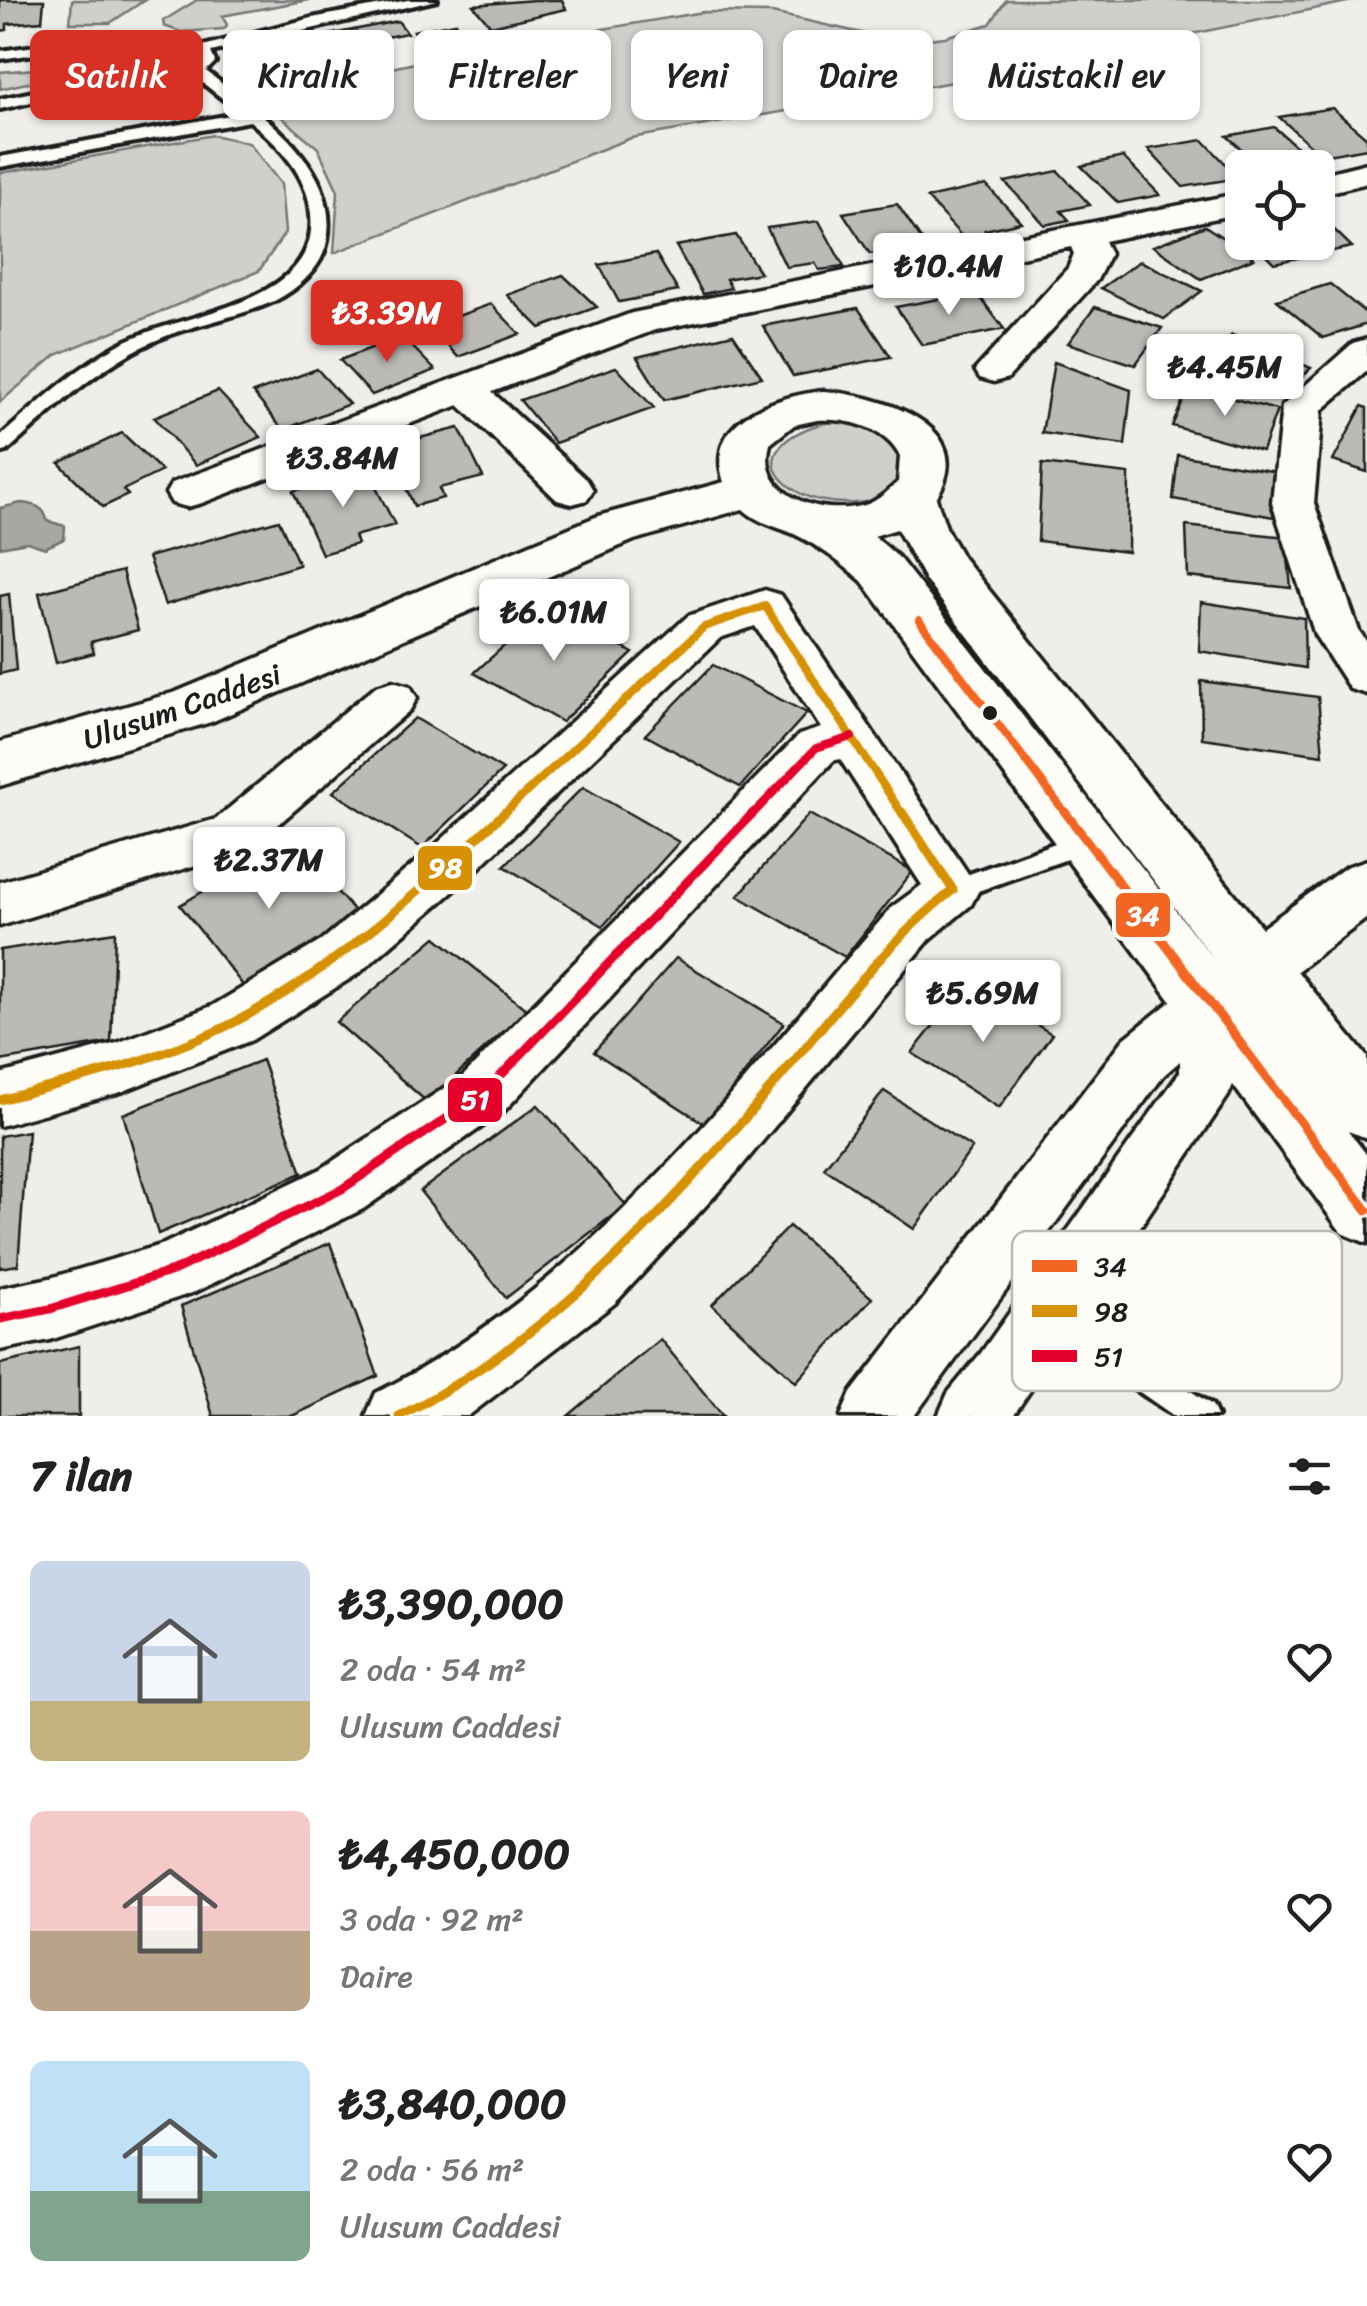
<!DOCTYPE html>
<html lang="tr">
<head>
<meta charset="utf-8">
<style>
  :root { --surface:#fff; --page:#f6f6f6; --text:#222; --muted:#767676; --accent:#d93025 }
  body { margin:0; font-family:Sriracha,sans-serif; background:var(--page); color:var(--text); height:100vh; display:flex; flex-direction:column; font-size:38px; white-space:nowrap }
  * { box-sizing:border-box; margin:0 }
  p { font-size:32px; color:var(--muted) }
  .icon { flex:none; width:55px; height:55px; fill:none; stroke:currentColor; stroke-width:2; stroke-linecap:round; stroke-linejoin:round }
  .map { position:relative; height:1416px; overflow:hidden }
  .panel { display:flex; flex-direction:column; background:var(--surface); flex:1 }
  .panel>* { flex:none }
  .banner { position:absolute; left:30px; top:30px; width:1308px; height:90px; display:flex; gap:20px }
  .buttons { position:absolute; left:1225px; top:150px; display:grid; gap:20px }
  .buttons a { display:grid; place-items:center; width:110px; height:110px; border-radius:15px; background:var(--surface); box-shadow:0 2px 8px #0004; font-size:50px }
  .price { position:absolute; translate:-50% -85px; padding:0 22px; border-radius:10px; background:#fff; color:#222; font-size:32px; line-height:65px; filter:drop-shadow(0 2px 5px #0008) }
  .price::after { content:''; position:absolute; left:50%; top:60px; width:30px; height:22px; margin-left:-15px; background:inherit; clip-path:polygon(0 0,100% 0,50% 100%) }
  .price.on { background:var(--accent); color:#fff }
  ul { padding:0; list-style:none }
  li { display:flex; align-items:center; gap:30px; height:250px; padding:0 30px }
  li span { display:grid; place-items:center; flex:none; width:280px; height:200px; border-radius:15px; color:#555 }
  li>.icon { margin-inline-start:auto }
  span .icon { width:120px; height:120px; fill:#fffc; stroke-width:1 }
  li b { font-size:42px }
  h2 { display:flex; justify-content:space-between; align-items:center; height:120px; padding:0 30px; font-size:42px }
  .pill { padding:0 35px; border-radius:15px; background:var(--surface); box-shadow:0 2px 8px #0004; font-size:35px; line-height:90px }
  .pill.on { background:var(--accent); color:#fff }
  .map>svg:first-child { display:block }
  .green { fill:#d0cfcc; stroke:#767674; stroke-width:2.5 }
  .water { fill:#a8a7a3; stroke:#706f6d; stroke-width:2.5 }
  .building { fill:#bbbab6; stroke:#1c1c1c; stroke-width:2.5 }
  .lines { fill:none; stroke-linecap:round; stroke-linejoin:round }
  .service-casing { stroke:#1c1c1c; stroke-width:8 }
  .minor-casing { stroke:#1c1c1c; stroke-width:7 }
  .tertiary-casing { stroke:#1c1c1c; stroke-width:7 }
  .service { fill:#fdfcf7; fill-rule:evenodd }
  .minor { fill:#fdfcf7; fill-rule:evenodd }
  .tertiary { fill:#fdfcf7; fill-rule:evenodd }
  .bus-1-far1-casing { stroke:#fdfcf7; stroke-width:15 }
  .bus-1-casing { stroke:#fdfcf7; stroke-width:16 }
  .bus-2-far1-casing { stroke:#fdfcf7; stroke-width:15 }
  .bus-2-casing { stroke:#fdfcf7; stroke-width:16 }
  .bus-3-far1-casing { stroke:#fdfcf7; stroke-width:15 }
  .bus-3-casing { stroke:#fdfcf7; stroke-width:16 }
  .bus-1-far1 { stroke:#f26522; stroke-width:8 }
  .bus-1 { stroke:#f26522; stroke-width:9 }
  .bus-2-far1 { stroke:#d69104; stroke-width:8 }
  .bus-2 { stroke:#d69104; stroke-width:9 }
  .bus-3-far1 { stroke:#e4002b; stroke-width:8 }
  .bus-3 { stroke:#e4002b; stroke-width:9 }
  .bus-dot { fill:#1c1c1c; stroke:#fdfcf7; stroke-width:4 }
  .labels { text-anchor:middle; dominant-baseline:central; stroke-width:8; stroke-linejoin:round; paint-order:stroke }
  .street-label { font-size:30px; fill:#1c1c1c; stroke:#fdfcf7 }
  .key { fill:#fdfcf7; stroke:#bab9b5; stroke-width:2.5 }
  .key-label { font-size:28px; fill:#1c1c1c }
  .line-badge { stroke:#fdfcf7; stroke-width:4 }
  .badge-label { font-size:28px; text-anchor:middle; font-weight:bold; fill:#fff }
</style>
</head>
<body>
<div class="map">
<svg width="1367" height="1416" viewBox="0 0 1367 1416">
  <rect width="100%" height="100%" fill="#f0eeea"/>
  <filter id="ink" filterUnits="userSpaceOnUse"><feTurbulence type="fractalNoise" baseFrequency=".01" numOctaves="2"/><feDisplacementMap in="SourceGraphic" scale="20" xChannelSelector="R" yChannelSelector="G"/><feConvolveMatrix kernelMatrix="1 2 1 2 8 2 1 2 1" color-interpolation-filters="sRGB"/></filter>
  <g filter="url(#ink)">
    <g class="green">
      <path d="M72 0H145L110 23H70Z"/>
      <path d="M197 0H309L222 16 227 25 224 29 181 32 164 26 163 21Z"/>
      <path d="M1006 0H1357L993 75 631 138 334 253 338 191 318 148 258 97 456 54 486 56 503 68 530 62 537 40 703 12 772 13 902 42 945 37 990 24Z"/>
      <path d="M114 54 112 64 0 89V72L83 65 87 55Z"/>
      <path d="M213 135 249 143 281 184 285 233 259 271 56 355 0 402V173Z"/>
      <path d="M839 421 877 430 902 452C902 459 903 469 902 476 893 512 820 507 796 491 742 456 800 424 839 421Z"/>
    </g>
    <path class="water" d="M21 503C34 504 45 507 47 521L65 526 64 539 45 548 27 542 0 547V508Z"/>
    <g class="building">
      <path d="M0 0H44L42 21 7 24V30L0 31Z"/>
      <path d="M534 0H562L566 9 491 26 473 5Z"/>
      <path d="M398 21 407 33 316 51 308 39Z"/>
      <path d="M456 23 461 31 419 39 414 31Z"/>
      <path d="M93 96 173 100 182 108 170 117 97 110Z"/>
      <path d="M1332 108 1367 138V148L1322 156 1279 117Z"/>
      <path d="M1274 127 1313 161 1262 168 1227 136Z"/>
      <path d="M1203 140 1239 178 1183 187 1148 149Z"/>
      <path d="M1123 157 1160 195 1118 203 1081 166Z"/>
      <path d="M1058 171 1090 205 1061 211 1069 220 1045 225 1005 182Z"/>
      <path d="M986 185 1021 222 985 230 991 237 967 242 927 198Z"/>
      <path d="M897 204 930 252 904 256 900 249 870 254 843 213Z"/>
      <path d="M1318 214 1352 247 1274 263 1253 242H1318Z"/>
      <path d="M819 221 844 267 819 270 815 263 786 267 767 228Z"/>
      <path d="M1205 226 1254 258 1201 279 1153 246Z"/>
      <path d="M736 235 760 273 726 279 731 288 703 294 676 246Z"/>
      <path d="M656 254 678 291 619 302 599 265Z"/>
      <path d="M1140 261 1202 291 1164 319 1101 288Z"/>
      <path d="M563 275 597 307 540 328 507 295Z"/>
      <path d="M1330 284 1367 314V324L1323 338 1277 300Z"/>
      <path d="M976 292 1004 329 922 345 896 307Z"/>
      <path d="M491 304 520 334 458 357 430 326Z"/>
      <path d="M1095 307 1162 328 1135 365 1068 343Z"/>
      <path d="M858 308 891 357 793 376 763 326Z"/>
      <path d="M733 334 762 377 664 400 637 357Z"/>
      <path d="M1232 335 1311 368 1281 398 1202 364Z"/>
      <path d="M402 336 435 370 372 395 340 360Z"/>
      <path d="M1054 362 1131 390 1125 445 1042 433Z"/>
      <path d="M616 367 654 408 555 443 520 400Z"/>
      <path d="M317 369 349 404 283 430 253 393Z"/>
      <path d="M1189 387 1277 410 1262 451 1172 426Z"/>
      <path d="M218 391 261 437 196 465 154 417Z"/>
      <path d="M1362 406 1367 408V472L1333 461Z"/>
      <path d="M459 428 483 477 439 488 443 498 414 506 388 446Z"/>
      <path d="M122 433 162 471 123 490 128 495 103 507 59 463Z"/>
      <path d="M1178 455 1277 472 1274 517 1173 499Z"/>
      <path d="M1042 464 1129 474 1128 552 1038 541Z"/>
      <path d="M367 470 395 525 354 536 357 544 322 554 293 491Z"/>
      <path d="M279 520 299 565 165 605 148 557Z"/>
      <path d="M1186 526 1286 537 1291 588 1188 577Z"/>
      <path d="M122 571 138 630 91 642 94 653 56 663 39 593Z"/>
      <path d="M9 594 16 670 0 674V596Z"/>
      <path d="M1201 602 1304 618 1305 668 1199 651Z"/>
      <path d="M546 608 633 653 562 722 474 673Z"/>
      <path d="M713 665 807 713 740 787 645 735Z"/>
      <path d="M1201 681 1318 697 1323 755 1202 738Z"/>
      <path d="M415 718 503 770 422 848 333 792Z"/>
      <path d="M583 787 679 842 603 926 504 866Z"/>
      <path d="M809 814 913 871 845 957 738 896Z"/>
      <path d="M292 839 358 916 245 988 180 905Z"/>
      <path d="M115 932 111 1042 0 1061V950Z"/>
      <path d="M436 937 527 1010 427 1102 336 1022Z"/>
      <path d="M676 958 784 1023 705 1124 594 1052Z"/>
      <path d="M967 983 1052 1034 999 1108 912 1053Z"/>
      <path d="M262 1060 302 1173 158 1234 123 1114Z"/>
      <path d="M884 1091 972 1148 914 1229 824 1168Z"/>
      <path d="M538 1105 626 1205 506 1298 420 1191Z"/>
      <path d="M28 1131 18 1265 0 1268V1136Z"/>
      <path d="M789 1226 872 1298 796 1382 712 1305Z"/>
      <path d="M330 1243 378 1376 292 1416H213L181 1306Z"/>
      <path d="M660 1339 723 1416H568Z"/>
      <path d="M79 1346V1416H0V1364Z"/>
    </g>
    <g class="lines">
      <defs>
        <g id="service">
          <path d="M408 0H437L211 52 215 62 206 71C257 112 341 163 327 241 322 268 298 289 274 301 235 319 191 324 152 342 96 368 52 411 7 451L0 453V437C38 403 76 368 120 344 181 311 320 307 311 214 308 175 279 145 250 121L0 167V157L241 113 194 76 170 80 152 75 0 109V99L141 69 140 66 151 50 120 42 0 59V51L120 34 167 45 185 42 203 46 312 18ZM185 50 197 53 200 61 178 71 155 65 162 55Z"/>
          <path d="M1086 832 1095 835 1098 842 1095 849 953 900 944 897 941 890 944 883Z"/>
          <path d="M1106 1335 1212 1405 1217 1416H1174L1095 1361 1091 1350 1095 1339Z"/>
        </g>
        <g id="minor">
          <path d="M1367 163V183L1318 195V175Z"/>
          <path d="M1242 193V213L1104 241 1110 254 1097 280 1008 378 994 382 980 378 975 370 1068 268 1074 254 1071 247 655 330 492 392 587 480 593 490 587 500 572 504 557 500 459 405 202 503 187 507 172 503 166 493 172 483 632 313Z"/>
          <path d="M1367 339V371L1322 410 1314 503 1359 631 1367 642V694L1350 689 1315 635 1272 503 1282 406 1353 343Z"/>
          <path d="M765 590 781 595 979 890 971 905 930 939 735 1174 615 1303 468 1416H366L376 1393C589 1287 739 1083 892 907L922 885 840 759 833 761 503 1112 363 1209 195 1292 50 1340 0 1350V1288L50 1278 164 1244 321 1169 463 1076 799 735 821 728 755 626 720 638 464 882 359 973 252 1040 121 1092 0 1126V1074L117 1043 212 1006 321 941 428 852 688 616Z"/>
          <path d="M393 681 410 686 417 698 410 710 251 848 0 926V882L216 819 376 686Z"/>
          <path d="M1209 979 1228 986 1237 1003 1236 1078 1228 1096 1013 1416H938L948 1393 981 1353 1180 1072V1061L1164 1075 914 1416H841L851 1393 1124 1039 1190 986Z"/>
        </g>
        <path id="tertiary" d="M823 391C877 395 983 424 936 498L947 530 963 558 1262 928 1346 867 1367 860V918L1297 971 1367 1057V1138L1348 1131 1367 1155V1243L1342 1233 862 581C841 563 820 546 794 534 776 526 758 523 743 509L634 540 211 722 0 786V742L176 692 598 516 724 482C703 419 775 397 823 391ZM817 420C849 418 884 427 900 456L898 482C888 491 878 501 865 505 822 517 756 497 770 444L794 425ZM897 529 926 581 1216 962 898 557 874 536Z"/>
      </defs>
      <use href="#service" class="service-casing"/>
      <use href="#minor" class="minor-casing"/>
      <use href="#tertiary" class="tertiary-casing"/>
      <use href="#service" class="service"/>
      <use href="#minor" class="minor"/>
      <use href="#tertiary" class="tertiary"/>
      <defs>
        <path id="bus-1-far1" d="M919 620 1067 815"/>
        <path id="bus-1" d="M1065 812 1367 1210"/>
        <path id="bus-2-far1" d="M502 815 704 627 765 606 903 815"/>
        <g id="bus-2">
          <path d="M0 1100C78 1079 160 1060 233 1023 335 970 421 890 505 812"/>
          <path d="M399 1416C557 1337 675 1201 788 1068 840 1006 889 940 953 890L902 812"/>
        </g>
        <path id="bus-3-far1" d="M752 815 816 748 852 737"/>
        <path id="bus-3" d="M0 1319 50 1309 173 1271 342 1189 483 1094 754 812"/>
      </defs>
      <use href="#bus-1-far1" class="bus-1-far1-casing"/>
      <use href="#bus-1" class="bus-1-casing"/>
      <use href="#bus-2-far1" class="bus-2-far1-casing"/>
      <use href="#bus-2" class="bus-2-casing"/>
      <use href="#bus-3-far1" class="bus-3-far1-casing"/>
      <use href="#bus-3" class="bus-3-casing"/>
      <use href="#bus-1-far1" class="bus-1-far1"/>
      <use href="#bus-1" class="bus-1"/>
      <use href="#bus-2-far1" class="bus-2-far1"/>
      <use href="#bus-2" class="bus-2"/>
      <use href="#bus-3-far1" class="bus-3-far1"/>
      <use href="#bus-3" class="bus-3"/>
    </g>
  </g>
  <circle class="bus-dot" cx="990" cy="713" r="9"/>
  <g class="labels">
    <g class="street-label">
      <text transform="translate(182 707) rotate(-19)">Ulusum Caddesi</text>
    </g>
  </g>
  <rect x="1012" y="1231" width="330" height="160" rx="15" class="key"/>
  <rect x="1032" y="1260" width="45" height="12" fill="#f26522"/>
  <rect x="1032" y="1305" width="45" height="12" fill="#d69104"/>
  <rect x="1032" y="1350" width="45" height="12" fill="#e4002b"/>
  <g class="key-label">
    <text x="1094" y="1276">34</text>
    <text x="1094" y="1321">98</text>
    <text x="1094" y="1366">51</text>
  </g>
  <g class="line-badge">
    <rect x="416" y="844" width="58" height="48" rx="10" fill="#d69104"/>
    <rect x="1114" y="891" width="58" height="48" rx="10" fill="#f26522"/>
    <rect x="446" y="1076" width="58" height="48" rx="10" fill="#e4002b"/>
  </g>
  <g class="badge-label">
    <text x="445" y="877">98</text>
    <text x="1143" y="925">34</text>
    <text x="475" y="1109">51</text>
  </g>
</svg>
<div class="buttons">
<a><svg class="icon" aria-label="locate" viewBox="0 0 24 24"><circle cx="12" cy="12" r="6"/><path d="M12 2v4M12 18v4M2 12h4M18 12h4"/></svg></a>
</div>
<b class="price" style="left:949px;top:318px">₺10.4M</b>
<b class="price on" style="left:387px;top:365px">₺3.39M</b>
<b class="price" style="left:1225px;top:419px">₺4.45M</b>
<b class="price" style="left:343px;top:510px">₺3.84M</b>
<b class="price" style="left:554px;top:664px">₺6.01M</b>
<b class="price" style="left:269px;top:912px">₺2.37M</b>
<b class="price" style="left:983px;top:1045px">₺5.69M</b>
<div class="banner">
<a class="pill on">Satılık</a>
<a class="pill">Kiralık</a>
<a class="pill">Filtreler</a>
<a class="pill">Yeni</a>
<a class="pill">Daire</a>
<a class="pill">Müstakil ev</a>
</div>
</div>
<section class="panel">
<h2>7 ilan<svg class="icon" aria-label="filters" viewBox="0 0 24 24"><path d="M4 7h16M4 17h16"/><circle cx="9" cy="7" r="2"/><circle cx="15" cy="17" r="2"/></svg></h2>
<ul>
<li><span style="background:linear-gradient(#c9d6e8 70%,#c2b280 0)"><svg class="icon" aria-label="home" viewBox="0 0 24 24"><path d="M3 11l9-7 9 7M6 9v11h12V9"/></svg></span><div><b>₺3,390,000</b><p>2 oda · 54 m²</p><p>Ulusum Caddesi</p></div><svg class="icon" aria-label="heart" viewBox="0 0 24 24"><path d="M12 20l-8-8c-3-5 5-10 8-4 3-6 11-1 8 4z"/></svg></li>
<li><span style="background:linear-gradient(#f6c9c9 60%,#b9a48a 0)"><svg class="icon" aria-label="home" viewBox="0 0 24 24"><path d="M3 11l9-7 9 7M6 9v11h12V9"/></svg></span><div><b>₺4,450,000</b><p>3 oda · 92 m²</p><p>Daire</p></div><svg class="icon" aria-label="heart" viewBox="0 0 24 24"><path d="M12 20l-8-8c-3-5 5-10 8-4 3-6 11-1 8 4z"/></svg></li>
<li><span style="background:linear-gradient(#bfe0f5 65%,#7fa58c 0)"><svg class="icon" aria-label="home" viewBox="0 0 24 24"><path d="M3 11l9-7 9 7M6 9v11h12V9"/></svg></span><div><b>₺3,840,000</b><p>2 oda · 56 m²</p><p>Ulusum Caddesi</p></div><svg class="icon" aria-label="heart" viewBox="0 0 24 24"><path d="M12 20l-8-8c-3-5 5-10 8-4 3-6 11-1 8 4z"/></svg></li>
</ul>
</section>
</body>
</html>
